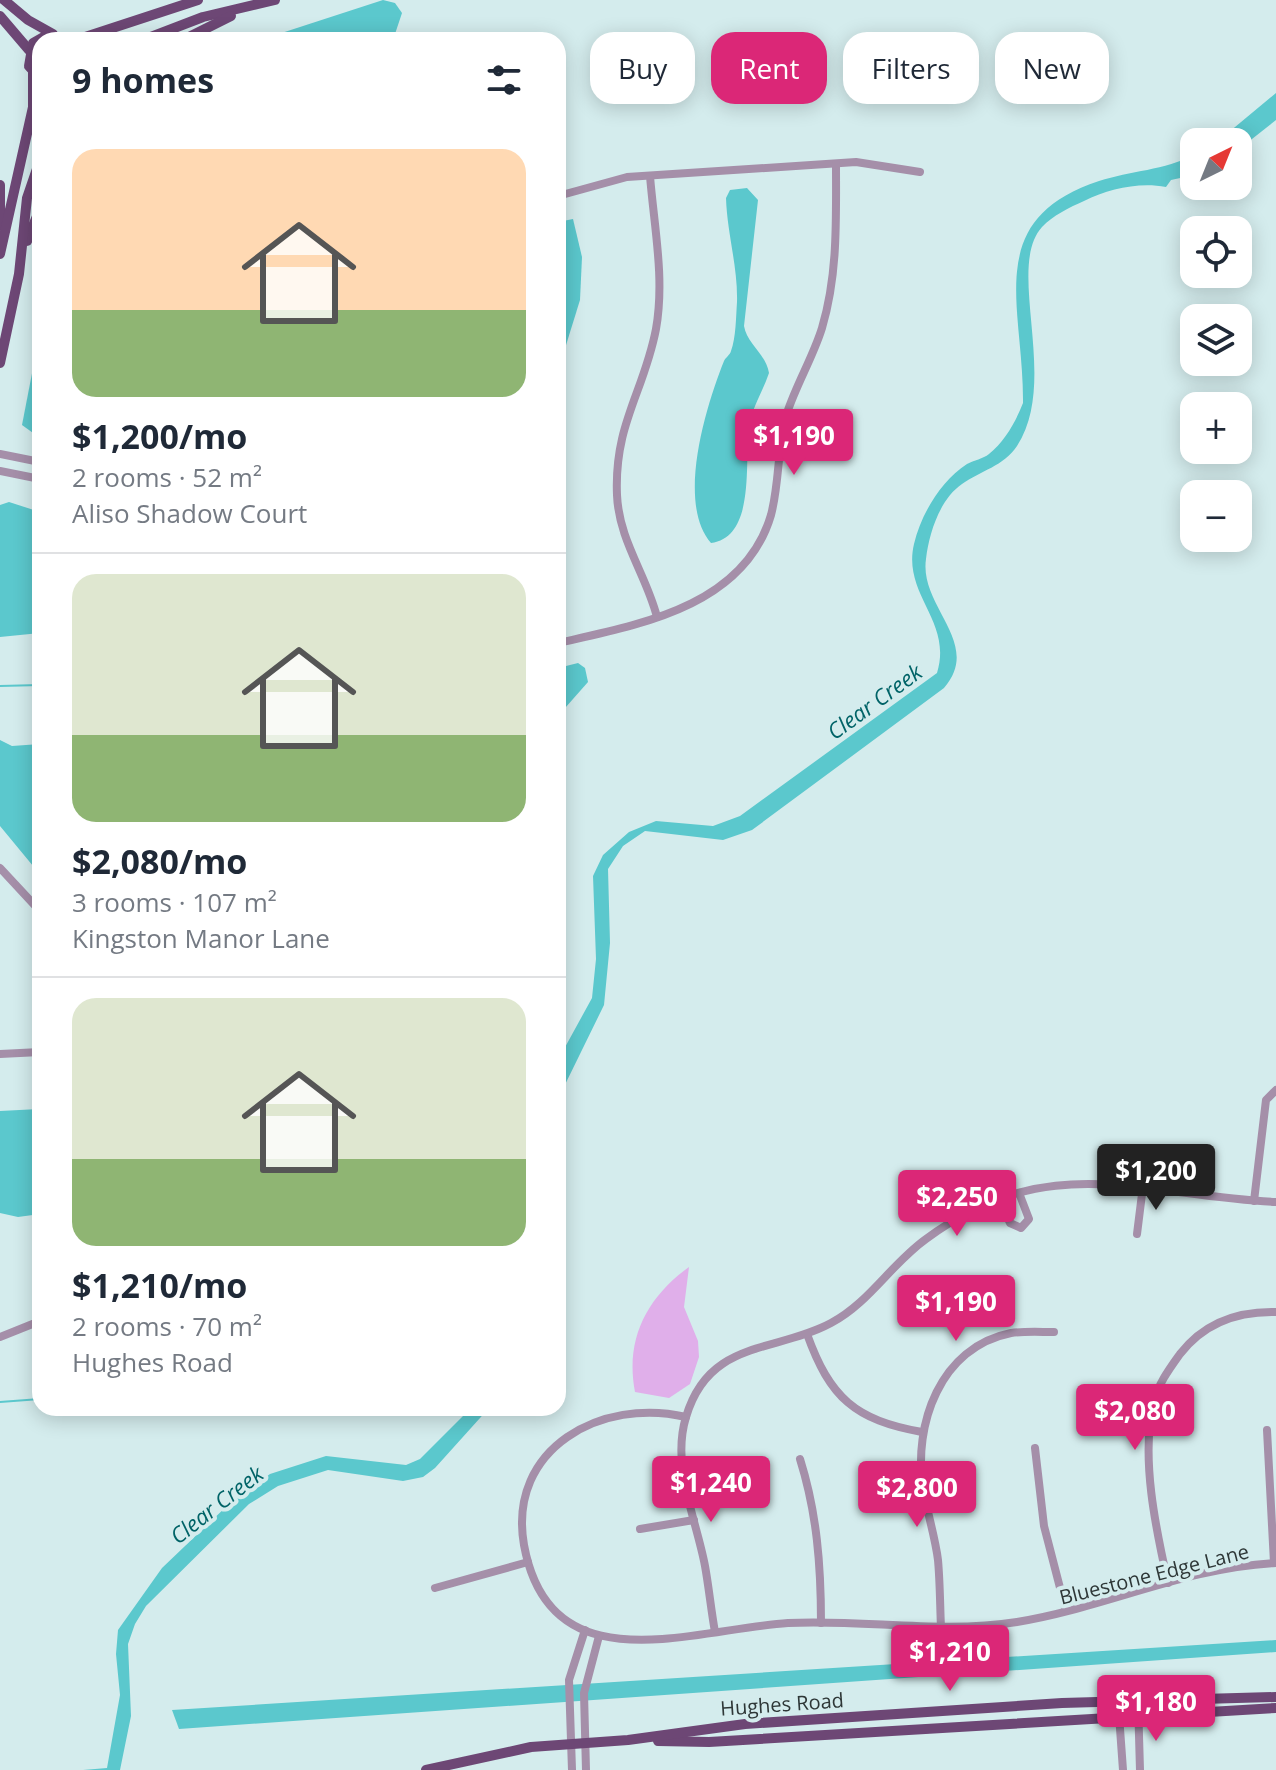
<!DOCTYPE html>
<html lang="en">
<head>
<meta charset="utf-8">
<style>
  :root { --surface:#fff; --page:#f2f2f3; --text:#1f2937; --muted:#747a83; --line:#e0e1e3; --accent:#db2777 }
  body { margin:0; font-family:"Open Sans",sans-serif; background:var(--page); color:var(--text); height:100vh; display:flex; flex-direction:column; font-size:30px; white-space:nowrap }
  * { box-sizing:border-box; margin:0 }
  p { font-size:26px; color:var(--muted) }
  .icon { flex:none; width:44px; height:44px; fill:none; stroke:currentColor; stroke-width:2; stroke-linecap:round; stroke-linejoin:round }
  .map { position:relative; flex:1; overflow:hidden }
  .sheet { position:absolute; left:32px; top:32px; width:534px; height:1384px; display:flex; flex-direction:column; background:var(--surface); border-radius:24px; box-shadow:0 4px 20px #0003 }
  .sheet>* { flex:none }
  .hud { position:absolute; left:590px; top:32px; width:566px; height:72px; display:flex; gap:16px }
  .needle { width:52px; rotate:43deg }
  .fabs { position:absolute; left:1180px; top:128px; display:grid; gap:16px }
  .fabs a { display:grid; place-items:center; width:72px; height:72px; border-radius:16px; background:var(--surface); box-shadow:0 4px 20px #0003; font-size:40px }
  .price { position:absolute; translate:-50% -68px; padding:0 18px; border-radius:8px; background:var(--accent); color:#fff; font-size:26px; line-height:52px; filter:drop-shadow(0 2px 4px #0008) }
  .price::after { content:''; position:absolute; left:50%; top:48px; width:24px; height:18px; margin-left:-12px; background:inherit; clip-path:polygon(0 0,100% 0,50% 100%) }
  .price.on { background:#222; color:#fff }
  ul { padding:0; list-style:none }
  li { display:grid; align-content:center; gap:16px; height:424px; padding:0 40px }
  li+li { border-top:2px solid var(--line) }
  li span { display:grid; place-items:center; height:248px; border-radius:24px; color:#555 }
  li>.icon { margin-inline-start:auto }
  span .icon { width:144px; height:144px; fill:#fffc; stroke-width:1 }
  li b { font-size:34px }
  h2 { display:flex; justify-content:space-between; align-items:center; height:96px; padding:0 40px; font-size:34px }
  .chip { padding:0 28px; border-radius:24px; background:var(--surface); box-shadow:0 4px 20px #0003; font-size:28px; line-height:72px }
  .chip.on { background:var(--accent); color:#fff }
  .map>svg:first-child { display:block }
  .green { fill:#e0afea }
  .water { fill:#5bc8cd }
  .lines { fill:none; stroke-linecap:round; stroke-linejoin:round }
  .stream { stroke:#5bc8cd; stroke-width:2 }
  .minor { stroke:#a58fa9; stroke-width:8 }
  .major { stroke:#6d4775; stroke-width:10 }
  .labels { text-anchor:middle; dominant-baseline:central; stroke-width:8; stroke-linejoin:round; paint-order:stroke }
  .street-label { font-size:20px; fill:#2e3737; stroke:#d4eced }
  .water-label { font-size:22px; font-style:italic; fill:#006367; stroke:#d4eced }
</style>
</head>
<body>
<div class="map">
<svg width="1276" height="1770" viewBox="0 0 1276 1770">
  <rect width="100%" height="100%" fill="#d4eced"/>
  <path class="green" d="M689 1267 684 1307 698 1341 699 1357 690 1384 669 1398 635 1392C625 1340 646 1298 689 1267Z"/>
  <g class="water">
    <path d="M383 0 395 3 402 13 393 40H260Z"/>
    <path d="M1276 93V120L1238 150V142H1217Z"/>
    <path d="M1194 155V175L1171 180 1166 187C1138 182 1109 189 1084 201 1070 207 1052 216 1042 227 1005 268 1060 380 1017 446 1004 466 980 471 962 484 940 499 929 533 926 559 919 607 983 643 944 688L752 830 723 840 645 831 623 846 608 869 610 943 604 1005 558 1099V1060L592 998 596 959 593 876 603 855 629 832 656 821 713 826 740 816 937 673C953 621 902 595 914 544 921 514 941 481 967 464 974 460 983 459 989 454 1005 441 1016 421 1023 403 1024 306 981 220 1099 181 1130 171 1165 170 1194 155Z"/>
    <path d="M747 188 758 200 744 326C747 344 766 354 769 373 763 391 752 408 749 426 744 458 757 537 711 543 676 503 706 406 724 361 726 357 730 355 731 351 736 338 736 316 737 302 738 267 727 233 726 198L730 190Z"/>
    <path d="M573 219 582 257 580 300 558 371V222Z"/>
    <path d="M40 332V438L22 425Z"/>
    <path d="M9 502 40 512V633L0 637V505Z"/>
    <path d="M578 663 585 668 588 682 558 716V668Z"/>
    <path d="M0 740 12 746 40 744 38 872 0 826Z"/>
    <path d="M39 1109 40 1214 18 1217 0 1213V1111Z"/>
    <path d="M471 1408H489L435 1468 423 1477 403 1481 328 1470 278 1486 249 1504 146 1606 135 1624 128 1644 131 1716 120 1770H83L107 1768 120 1695 116 1654 118 1630 162 1568 229 1504 270 1474 326 1456 406 1465 420 1459Z"/>
    <path d="M1276 1640V1652L179 1729 172 1710Z"/>
  </g>
  <g class="lines">
    <g class="stream">
      <path d="M0 686 40 685"/>
      <path d="M0 1402 40 1399"/>
    </g>
    <g class="minor">
      <path d="M650 176C654 226 665 279 656 329 644 392 614 424 617 495 619 541 646 574 657 617"/>
      <path d="M558 196 627 177 856 162 920 172"/>
      <path d="M0 454 40 462"/>
      <path d="M0 471 40 479"/>
      <path d="M558 643C638 625 744 607 771 515 780 481 777 446 787 413 797 383 813 357 822 328 838 274 836 220 836 164"/>
      <path d="M0 868 40 911"/>
      <path d="M0 1054 40 1052"/>
      <path d="M1000 1201 1010 1223 1021 1228 1029 1219 1019 1193"/>
      <path d="M1254 1201 1266 1100 1276 1090"/>
      <path d="M1137 1234 1143 1186"/>
      <path d="M807 1334C830 1398 855 1420 922 1432"/>
      <path d="M0 1337 40 1321"/>
      <path d="M686 1417C602 1397 507 1448 524 1545 550 1687 693 1629 788 1623 864 1619 940 1634 1017 1622 1104 1608 1187 1567 1276 1563"/>
      <path d="M1267 1430 1274 1563"/>
      <path d="M1035 1448 1044 1526 1066 1611"/>
      <path d="M800 1459C817 1513 821 1566 821 1623"/>
      <path d="M640 1529 694 1520"/>
      <path d="M1168 1583C1156 1530 1140 1455 1154 1402 1158 1384 1170 1368 1180 1354 1204 1323 1237 1311 1276 1312"/>
      <path d="M435 1588 528 1562"/>
      <path d="M941 1628C940 1605 940 1582 938 1560 935 1536 927 1512 923 1488 913 1425 940 1347 1011 1333 1024 1331 1040 1332 1054 1332"/>
      <path d="M715 1632C711 1610 709 1588 705 1566 696 1518 671 1466 686 1417 709 1339 775 1353 831 1323 869 1303 891 1264 926 1239 1048 1148 1143 1196 1276 1202"/>
      <path d="M1118 1701 1123 1770"/>
      <path d="M1138 1701 1140 1770"/>
      <path d="M572 1770 569 1680 585 1630"/>
      <path d="M586 1770 584 1693 599 1636"/>
    </g>
    <g class="major">
      <path d="M4 0 28 20 53 34"/>
      <path d="M0 16 29 50"/>
      <path d="M76 40 198 0"/>
      <path d="M143 40 203 17 275 0"/>
      <path d="M183 40 231 16"/>
      <path d="M40 78 29 66 33 43 47 35 65 40"/>
      <path d="M0 185V226"/>
      <path d="M27 241 40 209"/>
      <path d="M0 254 33 107V72"/>
      <path d="M0 363 19 274 27 198 40 160"/>
      <path d="M658 1741 709 1742 1276 1708"/>
      <path d="M426 1770 531 1747 628 1740 745 1724 1062 1703 1276 1697"/>
    </g>
  </g>
  <g class="labels">
    <g class="street-label">
      <text transform="translate(1154 1574) rotate(-14)">Bluestone Edge Lane</text>
      <text transform="translate(782 1704) rotate(-4)">Hughes Road</text>
    </g>
    <g class="water-label">
      <text transform="translate(874 701) rotate(-36)">Clear Creek</text>
      <text transform="translate(216 1504) rotate(-38)">Clear Creek</text>
    </g>
  </g>
</svg>
<div class="fabs">
<a><svg class="needle" viewBox="-14 -14 28 28"><path d="M0-13l5 13h-10z" fill="#e53935"/><path d="M0 13l5-13h-10z" fill="#747a83"/></svg></a>
<a><svg class="icon" aria-label="locate" viewBox="0 0 24 24"><circle cx="12" cy="12" r="6"/><path d="M12 2v4M12 18v4M2 12h4M18 12h4"/></svg></a>
<a><svg class="icon" aria-label="layers" viewBox="0 0 24 24"><path d="M12 4l9 5-9 5-9-5zM3 14l9 5 9-5"/></svg></a>
<a>+</a>
<a>−</a>
</div>
<b class="price" style="left:794px;top:477px">$1,190</b>
<b class="price on" style="left:1156px;top:1212px">$1,200</b>
<b class="price" style="left:957px;top:1238px">$2,250</b>
<b class="price" style="left:956px;top:1343px">$1,190</b>
<b class="price" style="left:1135px;top:1452px">$2,080</b>
<b class="price" style="left:711px;top:1524px">$1,240</b>
<b class="price" style="left:917px;top:1529px">$2,800</b>
<b class="price" style="left:950px;top:1693px">$1,210</b>
<b class="price" style="left:1156px;top:1743px">$1,180</b>
<div class="hud">
<a class="chip">Buy</a>
<a class="chip on">Rent</a>
<a class="chip">Filters</a>
<a class="chip">New</a>
</div>
<section class="sheet">
<h2>9 homes<svg class="icon" aria-label="filters" viewBox="0 0 24 24"><path d="M4 7h16M4 17h16"/><circle cx="9" cy="7" r="2"/><circle cx="15" cy="17" r="2"/></svg></h2>
<ul>
<li><span style="background:linear-gradient(#ffd9b3 65%,#8fb573 0)"><svg class="icon" aria-label="home" viewBox="0 0 24 24"><path d="M3 11l9-7 9 7M6 9v11h12V9"/></svg></span><div><b>$1,200/mo</b><p>2 rooms · 52 m²</p><p>Aliso Shadow Court</p></div></li>
<li><span style="background:linear-gradient(#dfe7d0 65%,#8fb573 0)"><svg class="icon" aria-label="home" viewBox="0 0 24 24"><path d="M3 11l9-7 9 7M6 9v11h12V9"/></svg></span><div><b>$2,080/mo</b><p>3 rooms · 107 m²</p><p>Kingston Manor Lane</p></div></li>
<li><span style="background:linear-gradient(#dfe7d0 65%,#8fb573 0)"><svg class="icon" aria-label="home" viewBox="0 0 24 24"><path d="M3 11l9-7 9 7M6 9v11h12V9"/></svg></span><div><b>$1,210/mo</b><p>2 rooms · 70 m²</p><p>Hughes Road</p></div></li>
</ul>
</section>
</div>
</body>
</html>
